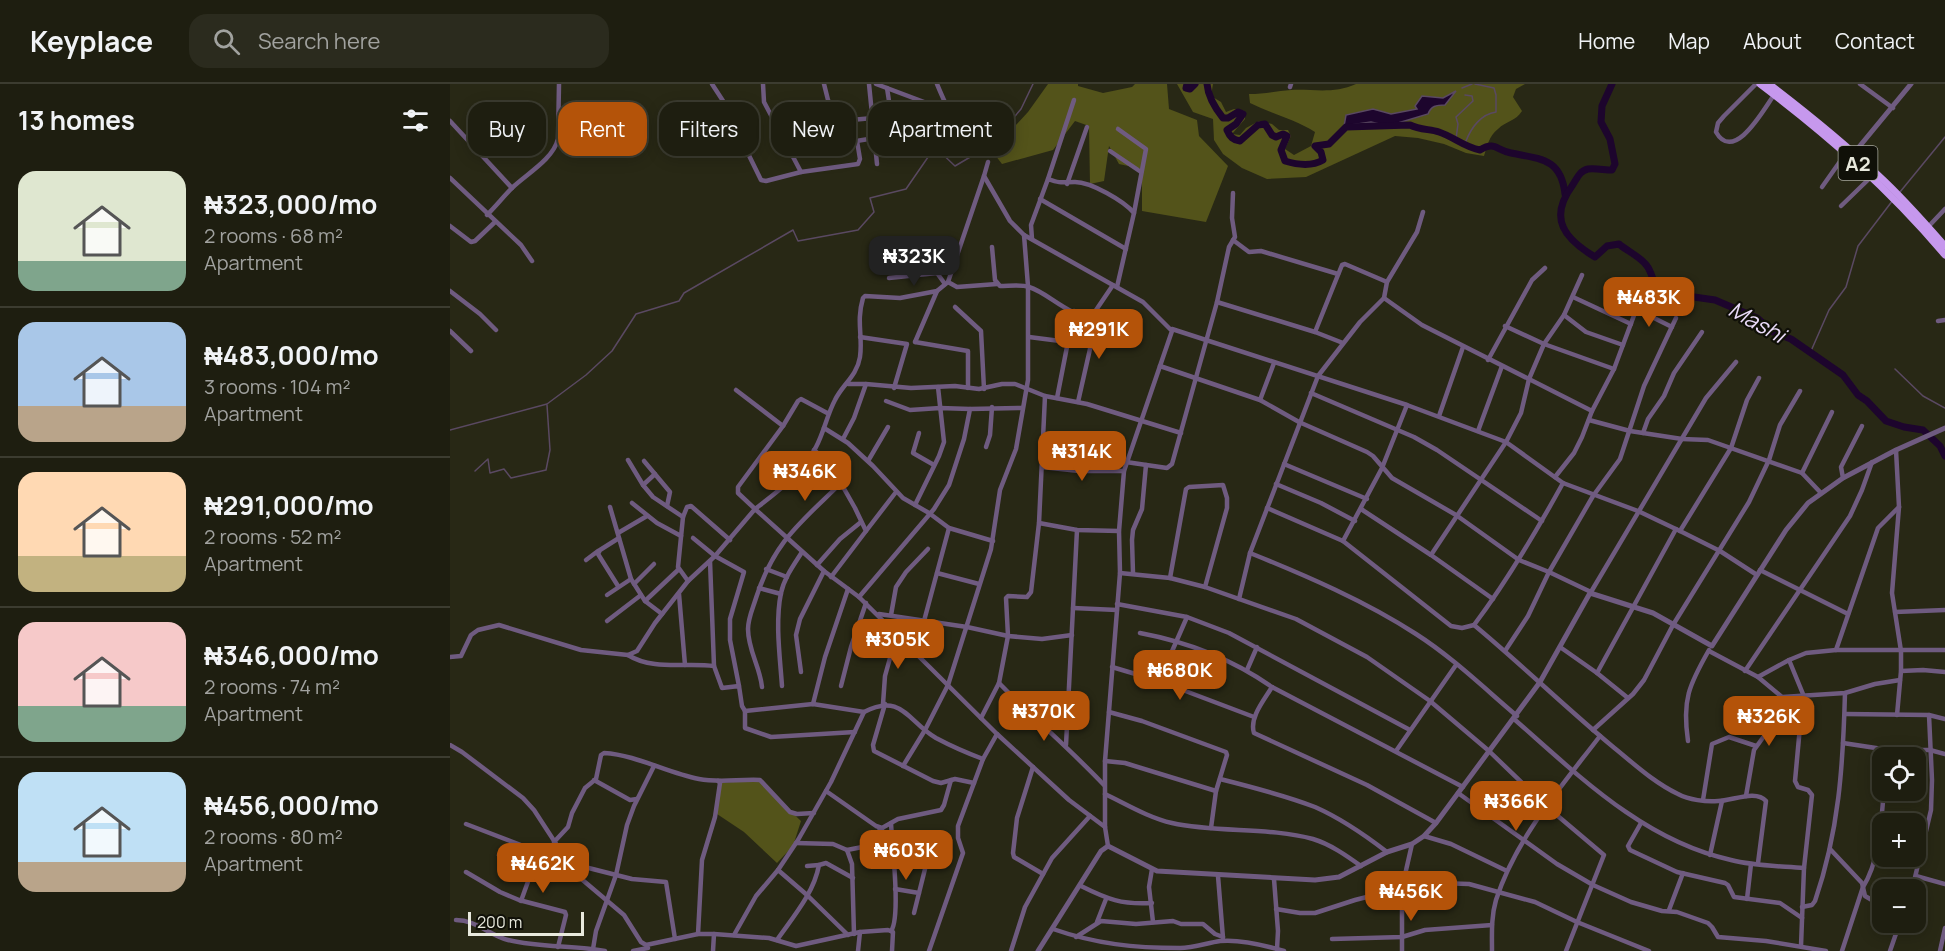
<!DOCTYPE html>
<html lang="en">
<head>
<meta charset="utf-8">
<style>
  :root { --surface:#1e1e10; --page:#2b2b1e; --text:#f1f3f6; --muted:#a1a29f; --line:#3c3c30; --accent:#b45309 }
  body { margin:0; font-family:Manrope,sans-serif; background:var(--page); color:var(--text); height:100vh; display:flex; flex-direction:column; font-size:22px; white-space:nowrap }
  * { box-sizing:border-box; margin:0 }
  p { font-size:20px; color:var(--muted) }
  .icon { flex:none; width:33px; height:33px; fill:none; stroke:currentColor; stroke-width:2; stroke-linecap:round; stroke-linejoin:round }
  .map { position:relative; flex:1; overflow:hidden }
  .panel { display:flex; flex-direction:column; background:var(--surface); width:450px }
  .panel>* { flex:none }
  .top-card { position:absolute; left:18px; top:18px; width:570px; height:54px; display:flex; gap:12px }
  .buttons { position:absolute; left:1422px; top:663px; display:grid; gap:12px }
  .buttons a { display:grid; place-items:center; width:54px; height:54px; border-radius:12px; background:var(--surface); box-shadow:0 3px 15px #0003,0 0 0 2px var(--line); font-size:30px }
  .scale { position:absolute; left:18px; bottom:15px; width:116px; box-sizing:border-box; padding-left:6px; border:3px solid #e8e9dd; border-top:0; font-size:16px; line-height:21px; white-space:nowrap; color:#e8e9dd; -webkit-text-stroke:4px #101008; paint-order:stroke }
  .price { position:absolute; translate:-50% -51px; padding:0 14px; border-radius:12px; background:var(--accent); color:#fff; font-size:20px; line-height:39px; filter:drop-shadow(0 2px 3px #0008) }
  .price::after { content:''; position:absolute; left:50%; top:36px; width:18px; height:14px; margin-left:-9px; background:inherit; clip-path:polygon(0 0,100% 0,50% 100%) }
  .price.selected { background:#222; color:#fff }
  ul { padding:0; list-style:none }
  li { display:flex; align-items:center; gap:18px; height:150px; padding:0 18px }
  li+li { border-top:2px solid var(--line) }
  li span { display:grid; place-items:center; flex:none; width:168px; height:120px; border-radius:18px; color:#555 }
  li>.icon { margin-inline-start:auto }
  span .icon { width:72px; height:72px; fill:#fffc; stroke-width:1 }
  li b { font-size:26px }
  h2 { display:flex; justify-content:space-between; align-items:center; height:72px; padding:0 18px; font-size:26px }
  .tag { padding:0 21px; border-radius:18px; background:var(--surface); box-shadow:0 3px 15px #0003,0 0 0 2px var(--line); font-size:21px; line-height:54px }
  .tag.selected { background:var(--accent); color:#fff }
  header { display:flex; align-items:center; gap:36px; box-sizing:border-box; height:84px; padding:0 30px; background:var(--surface); border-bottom:2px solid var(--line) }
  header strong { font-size:28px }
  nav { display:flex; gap:33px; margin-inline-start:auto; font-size:21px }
  .search { width:420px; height:54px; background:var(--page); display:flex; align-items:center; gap:15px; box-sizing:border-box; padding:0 21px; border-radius:18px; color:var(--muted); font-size:22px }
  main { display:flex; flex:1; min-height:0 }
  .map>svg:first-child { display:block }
  .green { fill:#53531a }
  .water { fill:#1d052d; stroke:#5a4962; stroke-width:1.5 }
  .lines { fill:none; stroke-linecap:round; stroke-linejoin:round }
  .stream { stroke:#5a4962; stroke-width:1.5 }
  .river { stroke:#1d052d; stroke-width:7 }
  .minor { stroke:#6f5b80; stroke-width:4.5 }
  .tertiary { stroke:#6f5b80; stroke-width:5 }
  .trunk { stroke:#c698ed; stroke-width:7 }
  .labels { text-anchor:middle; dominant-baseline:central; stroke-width:4.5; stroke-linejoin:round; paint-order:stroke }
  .shield { fill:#101008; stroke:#a7a89d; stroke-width:1.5 }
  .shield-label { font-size:20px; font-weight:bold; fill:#e8e9dd }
  .water-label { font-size:22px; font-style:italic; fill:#e9daf8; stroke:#101008 }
</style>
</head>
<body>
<header>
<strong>Keyplace</strong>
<div class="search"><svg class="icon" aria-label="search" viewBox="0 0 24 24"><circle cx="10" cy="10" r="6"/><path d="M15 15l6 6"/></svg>Search here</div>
<nav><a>Home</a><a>Map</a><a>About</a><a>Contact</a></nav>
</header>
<main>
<section class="panel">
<h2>13 homes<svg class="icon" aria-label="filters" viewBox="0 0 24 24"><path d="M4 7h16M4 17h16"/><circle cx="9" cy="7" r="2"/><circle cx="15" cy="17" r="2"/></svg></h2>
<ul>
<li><span style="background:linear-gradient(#dfe7d0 75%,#7fa58c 0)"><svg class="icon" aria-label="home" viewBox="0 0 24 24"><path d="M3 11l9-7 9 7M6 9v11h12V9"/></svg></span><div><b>₦323,000/mo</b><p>2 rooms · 68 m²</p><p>Apartment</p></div></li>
<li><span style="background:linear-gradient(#a9c7e8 70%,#b9a48a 0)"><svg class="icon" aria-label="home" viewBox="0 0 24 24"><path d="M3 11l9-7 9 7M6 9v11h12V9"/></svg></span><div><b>₦483,000/mo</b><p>3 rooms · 104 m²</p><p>Apartment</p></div></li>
<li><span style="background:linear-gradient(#ffd9b3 70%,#c2b280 0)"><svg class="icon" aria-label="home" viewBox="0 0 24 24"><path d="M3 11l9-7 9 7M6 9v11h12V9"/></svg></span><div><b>₦291,000/mo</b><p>2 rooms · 52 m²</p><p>Apartment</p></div></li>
<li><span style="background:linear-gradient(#f6c9c9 70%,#7fa58c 0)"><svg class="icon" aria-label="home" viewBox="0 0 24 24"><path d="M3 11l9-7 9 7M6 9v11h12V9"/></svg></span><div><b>₦346,000/mo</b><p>2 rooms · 74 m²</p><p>Apartment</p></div></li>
<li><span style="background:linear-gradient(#bfe0f5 75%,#b9a48a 0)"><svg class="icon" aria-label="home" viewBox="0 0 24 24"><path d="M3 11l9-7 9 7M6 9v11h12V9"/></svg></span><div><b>₦456,000/mo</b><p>2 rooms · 80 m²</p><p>Apartment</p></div></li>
</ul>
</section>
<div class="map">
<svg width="1495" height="867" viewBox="0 0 1495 867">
  <rect width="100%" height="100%" fill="#282815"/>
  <g class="green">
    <path d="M598 0H628V2L653 9 682 3 685 0H717L719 25 747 36 749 52 778 82 756 138 692 127V85L669 80 659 62 654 97 640 100 639 42 625 37 603 66 552 80 542 67 578 28Z"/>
    <path d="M727 0H763L761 12 771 18 776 28 784 25 795 27V35L782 50 790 51 796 44 809 37 822 40 829 46H838L841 52 835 65 844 71 861 62 865 48C845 35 822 30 800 19L799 10C814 10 827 7 841 6 865 5 884 10 906 0H1075L1066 5 1063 13 1072 27C1066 37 1056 37 1048 45 1039 52 1037 62 1034 72L1016 69 994 60 968 54 945 52 856 93 817 95 792 84 773 70 764 56 763 35 743 28Z"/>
    <path d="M308 696 351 737 343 762 327 779 294 748 267 730 270 699Z"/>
  </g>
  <path class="water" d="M1006 7 995 21C986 21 981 22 978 30L938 42 921 38 894 42 896 31 923 25 941 30 967 25 965 22 972 12 993 14Z"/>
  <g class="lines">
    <g class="stream">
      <path d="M1012 4 1022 0"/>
      <path d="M1006 55 1008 40 1006 33 1023 17 1022 12 1015 11"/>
      <path d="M1016 57C1021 44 1031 30 1046 28V11L1044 4 1025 0"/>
      <path d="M1450 108 1495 53"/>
      <path d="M1361 267 1379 226 1396 203 1408 162 1443 116"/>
      <path d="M1445 285 1473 312 1495 324"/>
      <path d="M0 346 97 320 136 291 162 267 186 230 229 217 234 209 343 146 348 157 408 146 424 128 420 114 456 105 485 63 505 82 522 72 535 59 555 44 571 25 583 0"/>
      <path d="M25 387 38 375 40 389 54 385 61 394 96 386 100 366 97 321"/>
    </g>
    <g class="river">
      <path d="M737 0 736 4 740 5 745 0"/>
      <path d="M757 0C758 12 765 24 773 34H778L788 28 793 30 786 40 777 46C780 53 783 56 790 57L808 41 815 40 822 51 826 53 833 50 837 52 831 66 835 77C848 81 861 83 873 76L871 68 865 62 879 60 896 43 960 41C970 46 980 45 989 48 1004 53 1014 63 1030 66 1045 57 1046 66 1061 69 1090 75 1111 74 1115 110"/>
      <path d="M1162 0 1152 22 1151 38 1160 55 1165 80 1162 86C1155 86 1145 84 1138 85 1129 87 1127 95 1122 102 1098 135 1115 155 1145 173L1157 162 1169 160C1177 167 1191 173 1197 182 1201 187 1202 194 1205 200L1214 202 1230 211 1265 216 1307 234 1323 248 1341 255 1393 291 1408 311 1417 317 1436 337 1454 343 1473 346 1490 362 1495 372"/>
    </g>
    <g class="minor">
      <path d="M262 0 277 23 287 47 311 96 316 97 351 88 314 18 313 0"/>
      <path d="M374 0 378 16 388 37"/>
      <path d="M419 0 427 80"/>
      <path d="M426 0 498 27"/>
      <path d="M487 0C499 29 501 34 526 54"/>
      <path d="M1306 0 1274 32 1268 39 1266 48C1284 80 1314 25 1324 11"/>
      <path d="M1410 0 1443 24"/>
      <path d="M840 3 841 0"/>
      <path d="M437 4 445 56"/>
      <path d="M0 37 62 104"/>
      <path d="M368 39 423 34"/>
      <path d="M668 45 696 65 684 129"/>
      <path d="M369 63 425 54"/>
      <path d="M660 67 691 88"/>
      <path d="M538 78 534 92 560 137 574 151 693 218 722 247 674 387 669 447 670 489 655 677V743L658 762"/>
      <path d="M351 88 408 80 410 75 407 57"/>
      <path d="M0 94 71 161 82 177"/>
      <path d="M598 95 624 16"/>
      <path d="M617 100 637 43"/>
      <path d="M1372 103 1396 69"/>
      <path d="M590 115 676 165"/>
      <path d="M1391 122 1422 92"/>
      <path d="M37 131C46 122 54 112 63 103 78 89 103 75 108 55L109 0"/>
      <path d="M0 142 21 158 25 157 45 138"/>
      <path d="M1478 143 1495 125"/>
      <path d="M582 155 581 141 598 95C612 100 612 98 625 98 641 98 674 117 684 129L667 203"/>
      <path d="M783 156 799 168 811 167 888 190"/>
      <path d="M542 163 545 196 550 202C559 202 571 200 579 203 599 209 620 234 642 232L663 201"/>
      <path d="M439 194 487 189 495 200"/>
      <path d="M498 198 507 203 547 200"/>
      <path d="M0 207 30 230 46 246"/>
      <path d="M1123 213 1181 240"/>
      <path d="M934 214 972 241 1142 327"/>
      <path d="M767 218 865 248 893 259"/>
      <path d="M505 223 531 247 534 305"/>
      <path d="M1186 225 1222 243"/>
      <path d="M1114 231 1136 248 1173 261"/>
      <path d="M1488 237 1495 236"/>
      <path d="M1055 242 1094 260 1164 285"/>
      <path d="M722 245 957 321 1056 358 1113 399 1188 427 1230 447 1270 467 1307 491"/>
      <path d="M0 247 21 267"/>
      <path d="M865 248 892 181 895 180 937 198"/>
      <path d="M410 253 457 260 444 304"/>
      <path d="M579 253 618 258"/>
      <path d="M465 258 518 267V304"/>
      <path d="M465 258 487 207"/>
      <path d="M1038 276 1082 196 1095 184"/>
      <path d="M710 282 810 316 849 338 917 368 923 372 942 394 1006 431 1069 476 1099 488 1141 508 1256 314 1286 278"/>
      <path d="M398 300H416L461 304 505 302 529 305 552 300H565L595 312 637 320 731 349"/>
      <path d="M286 306 333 342"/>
      <path d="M861 309 964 353 987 366 1092 437"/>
      <path d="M607 314 624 227"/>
      <path d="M810 316 824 279"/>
      <path d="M436 317 460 326 490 324 520 325"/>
      <path d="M628 318 640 265 645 230"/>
      <path d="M379 330 351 315 348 317 333 342 288 403V409L305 425C327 408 353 389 366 363 374 348 377 331 385 316 392 301 407 292 410 273 413 252 406 238 413 214L415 212 450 214 487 207 498 198 534 92"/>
      <path d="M989 332 1013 263"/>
      <path d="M1139 336 1180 347 1232 355 1258 356 1352 389 1371 409"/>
      <path d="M374 344 398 359 423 382 453 414 479 429 499 444 543 457"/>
      <path d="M1028 347 1052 282"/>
      <path d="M469 349 463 369 484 381"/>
      <path d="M1193 349 1198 335 1214 312 1224 289 1252 248"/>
      <path d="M393 355 404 334 416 300"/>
      <path d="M536 363 540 351 542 323"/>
      <path d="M364 366 380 380 405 424 416 447 381 493"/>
      <path d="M1446 366 1449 423 1442 509 1451 567V587L1447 631"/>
      <path d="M178 376 193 401 203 413 233 433"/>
      <path d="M194 377 220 408 217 422"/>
      <path d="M418 377 438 343"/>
      <path d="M676 378 717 384 722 380 767 218 779 163 785 153 782 134 783 109"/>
      <path d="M834 380 917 415"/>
      <path d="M592 383 629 387H674"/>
      <path d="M1352 389 1382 328"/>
      <path d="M1105 393 1124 369 1132 353 1142 327 1164 285 1192 210"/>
      <path d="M1393 394 1391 383 1412 342"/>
      <path d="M826 400 871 419 905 437"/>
      <path d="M193 401 205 390"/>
      <path d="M182 419 207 439 231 452"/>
      <path d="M465 421 489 372 494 358 488 303"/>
      <path d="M160 423 181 495 195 517 212 530"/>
      <path d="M817 424 893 457 1001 542 1012 544 1024 541C1058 496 1086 448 1113 399"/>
      <path d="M911 425 981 471 1043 515"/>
      <path d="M589 439 627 446 669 447"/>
      <path d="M416 447 446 408"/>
      <path d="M1230 447 1281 364 1297 316 1309 294"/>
      <path d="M168 449 197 432"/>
      <path d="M243 454 265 472 294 488 280 535V556L289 602"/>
      <path d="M893 457 932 384 957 321"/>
      <path d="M800 469C857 492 915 517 966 550 1002 573 1034 604 1067 632"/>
      <path d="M981 471 1056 358 1071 329 1079 295 1094 260 1114 231 1132 191"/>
      <path d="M136 476 148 467"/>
      <path d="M260 477 264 582"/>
      <path d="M367 481 390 455 411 438"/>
      <path d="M316 485 337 493"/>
      <path d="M1310 486 1398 530"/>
      <path d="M487 489 529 500"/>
      <path d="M670 489 720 494 755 503 846 535 917 573 980 617 1039 667 1096 722 1154 771 1116 867"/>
      <path d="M683 489 682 456 683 446 692 425 696 381"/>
      <path d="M720 494 736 405 739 403 773 401 777 414V424L755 503"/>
      <path d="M238 497 228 483 233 433 237 423 241 422 280 456"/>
      <path d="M184 500 204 480"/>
      <path d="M168 502 148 470 150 466 169 454"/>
      <path d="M309 504 331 510"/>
      <path d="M229 510 235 581"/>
      <path d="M157 511 181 495"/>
      <path d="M409 513 484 425 499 401 514 355 520 325 572 324"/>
      <path d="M789 515 800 469 868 292 910 238 934 214 937 198 967 148 973 128"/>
      <path d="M195 517 228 486"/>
      <path d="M667 520 737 533 779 549 960 646"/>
      <path d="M623 524 667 526"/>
      <path d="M1445 528 1495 526"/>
      <path d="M429 530 517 543 558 552 592 555 622 551"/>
      <path d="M441 531 446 503 456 488 478 465"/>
      <path d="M157 537 191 511"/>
      <path d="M474 537 499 444"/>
      <path d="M1024 541C1071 580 1115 623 1162 662 1183 679 1203 698 1228 710 1239 716 1256 718 1268 717 1282 717 1306 705 1316 717L1308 779"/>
      <path d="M690 549C738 558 782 575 822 603L1013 703"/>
      <path d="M1110 563 1147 589 1178 614"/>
      <path d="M1386 566 1428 444 1449 423"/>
      <path d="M1055 567 1078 532 1099 488 1143 412 1170 375 1194 302 1226 234"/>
      <path d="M1259 567 1308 593 1332 613 1395 609 1425 600 1450 596"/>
      <path d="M178 571C203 587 237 578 264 582L272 604 289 602 292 622 295 627 363 620 414 628"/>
      <path d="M0 573 11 572 21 551 28 546 49 541 131 566 178 571 187 567 205 539 238 497 265 472 305 425 374 487 409 513 547 650 619 716 655 743"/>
      <path d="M1339 576 1353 610 1345 697 1348 703 1358 706 1362 711 1354 784 1351 862"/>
      <path d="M662 583 709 597 804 633"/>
      <path d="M797 586 807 563"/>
      <path d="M1295 587 1400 432 1412 406 1422 378"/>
      <path d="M1451 587 1473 586 1495 588"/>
      <path d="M351 588 346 551 350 535 374 487"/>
      <path d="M1147 589 1226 445"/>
      <path d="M1308 593 1339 576 1356 569 1386 566H1495"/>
      <path d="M709 597 737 533"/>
      <path d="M549 599C583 634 620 665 654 701"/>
      <path d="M332 602C330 573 325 538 331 509 334 494 344 481 352 468"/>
      <path d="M391 602 401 563 416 519"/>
      <path d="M312 603C310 583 298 566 298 545 298 534 303 524 306 514 324 458 350 439 390 400"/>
      <path d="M822 603C814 616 799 634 804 649L917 701 986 739"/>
      <path d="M363 620 375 573 398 505"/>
      <path d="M433 620 435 592 447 549"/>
      <path d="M435 620 423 661 424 667 483 697 491 699 505 695 524 699"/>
      <path d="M295 627V644L321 653 405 648"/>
      <path d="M659 628 692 637 776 668 777 671 766 707 761 744"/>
      <path d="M1395 630 1479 631 1495 635"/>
      <path d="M531 634 549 599 558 552 556 514 558 512 577 513 581 508 589 439 595 312"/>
      <path d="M1064 635C1129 692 1194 757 1281 776 1304 782 1330 782 1354 784"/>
      <path d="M1143 646 1183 610 1194 596 1223 541 1299 418 1319 376 1330 341 1350 307"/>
      <path d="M1238 657C1232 616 1239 601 1259 566"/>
      <path d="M1393 659 1439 666H1480L1495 670"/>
      <path d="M0 661 12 668 73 714 84 726 112 769 116 782 174 831 191 858 196 861 248 850H264L319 854 346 862 410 848 438 846 443 848 442 867"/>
      <path d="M616 661 627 446"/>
      <path d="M946 667 1006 581"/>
      <path d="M655 677 675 679 766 707"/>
      <path d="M453 682 475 646 498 601 541 465 550 406 566 365 578 296V202L574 151"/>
      <path d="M583 683 567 734 563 769 564 773 593 790"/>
      <path d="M770 695C802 703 834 711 865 723 890 734 915 751 937 768"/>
      <path d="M144 696 180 716 187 715"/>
      <path d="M376 707 426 742 432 744 448 735 491 726 494 721 501 696"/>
      <path d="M1008 709 1107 780 1143 801 1181 818 1212 827 1227 828 1258 839 1262 843 1268 853 1316 857 1376 867"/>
      <path d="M655 710C676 720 699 734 722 739 767 749 820 743 863 755 880 760 897 772 911 782"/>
      <path d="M1296 712 1304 666 1322 641 1332 613"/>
      <path d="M1253 716 1262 660 1279 653 1306 662"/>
      <path d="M441 739C442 759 451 834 441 847"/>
      <path d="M1191 739 1178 762 1180 766 1227 788 1275 799 1278 801 1284 813 1330 819 1352 834"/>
      <path d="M16 740 115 778 182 795 216 798 225 855"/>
      <path d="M429 744 442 756"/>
      <path d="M974 752 1001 760 1057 787"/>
      <path d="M104 758 118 743 122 729 135 704 146 695 151 671 154 669C187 671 217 689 249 695 269 699 289 695 310 696L340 728 347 730 364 729"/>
      <path d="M346 759 383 760 397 766 402 780 404 850"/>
      <path d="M1380 765 1412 799 1415 812 1432 822"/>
      <path d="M397 766 433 759 442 762"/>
      <path d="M49 771 79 788 80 792 71 817"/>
      <path d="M1260 771 1272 717"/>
      <path d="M357 782 369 781"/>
      <path d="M702 785 699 803 703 838"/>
      <path d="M328 786 357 811 398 851"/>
      <path d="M16 788 50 808 69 816 115 828 116 831 108 863"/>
      <path d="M768 792 773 854"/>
      <path d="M1466 792 1495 800"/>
      <path d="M824 795 828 847 827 865"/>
      <path d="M631 802C657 815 672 821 702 819"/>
      <path d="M445 805 469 809 464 829"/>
      <path d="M1462 806 1481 726 1482 696 1479 631"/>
      <path d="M469 809 477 777"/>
      <path d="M1297 815 1301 780"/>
      <path d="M1352 823 1362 821 1365 817C1389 747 1393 682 1395 609"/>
      <path d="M826 825 850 829H865L905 816 952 804 988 799 1019 800 1085 818 1127 838 1199 867"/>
      <path d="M1219 826 1233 789"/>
      <path d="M6 836C26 836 39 851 58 856 90 864 123 861 155 867"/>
      <path d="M647 838 656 815"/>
      <path d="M603 845C646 860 684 864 730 864 743 864 757 859 770 857 791 855 814 861 834 867"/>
      <path d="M248 850 252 776 265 733 270 699 268 697"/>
      <path d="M284 851 306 812 328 786 348 756 381 698 414 628C452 608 458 638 486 654 501 662 517 669 533 675"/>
      <path d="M626 853 651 837 686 840 723 837 731 840H753L765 850 773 853"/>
      <path d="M882 855 952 853 975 846 1042 841"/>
      <path d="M327 856C343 833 364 809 369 781L376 779 403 794"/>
      <path d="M143 865 146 847 166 791 177 741 184 722 204 682"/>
      <path d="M183 867 198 864"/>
      <path d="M263 867 264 850"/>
      <path d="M408 867 410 848"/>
      <path d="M479 867 513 769 508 754V742L533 675 547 650"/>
      <path d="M561 867 575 823 602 774 640 732"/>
      <path d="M952 867V804L962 760"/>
      <path d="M1042 867C1042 850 1041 833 1046 816 1066 754 1111 703 1150 652"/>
      <path d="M1392 867 1413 803C1430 776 1431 738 1434 706"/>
      <path d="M1440 867 1450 838"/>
      <path d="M1490 867 1495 844"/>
    </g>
    <g class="tertiary">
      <path d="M1404 69 1461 0"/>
      <path d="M588 867 651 767 658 762 707 787 865 796 889 793 937 768 962 760 974 752 986 739 1090 598 1140 509 1203 529 1262 562 1336 446 1358 419 1393 394 1446 366 1495 344"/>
    </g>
    <g class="trunk">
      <path d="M1310 0C1380 53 1438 104 1495 171"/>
      <path d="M1319 0C1357 29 1394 59 1429 92 1453 114 1474 138 1495 162"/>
    </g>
  </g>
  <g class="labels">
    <rect class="shield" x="1388.5" y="62" width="39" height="34" rx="4.5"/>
    <g class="shield-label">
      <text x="1408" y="79">A2</text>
    </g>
    <g class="water-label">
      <text transform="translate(1307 238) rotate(29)">Mashi</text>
    </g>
  </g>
</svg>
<div class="buttons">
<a><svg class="icon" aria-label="locate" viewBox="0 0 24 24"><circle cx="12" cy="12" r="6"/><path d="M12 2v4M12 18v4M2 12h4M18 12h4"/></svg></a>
<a>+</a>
<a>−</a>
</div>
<div class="scale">200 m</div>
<b class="price selected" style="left:464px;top:203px">₦323K</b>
<b class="price" style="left:1199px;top:244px">₦483K</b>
<b class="price" style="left:649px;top:276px">₦291K</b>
<b class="price" style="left:632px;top:398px">₦314K</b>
<b class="price" style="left:355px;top:418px">₦346K</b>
<b class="price" style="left:448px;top:586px">₦305K</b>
<b class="price" style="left:730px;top:617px">₦680K</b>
<b class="price" style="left:594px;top:658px">₦370K</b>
<b class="price" style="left:1319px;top:663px">₦326K</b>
<b class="price" style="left:1066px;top:748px">₦366K</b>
<b class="price" style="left:456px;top:797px">₦603K</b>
<b class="price" style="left:93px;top:810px">₦462K</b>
<b class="price" style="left:961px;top:838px">₦456K</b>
<div class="top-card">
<a class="tag">Buy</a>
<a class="tag selected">Rent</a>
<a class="tag">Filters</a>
<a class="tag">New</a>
<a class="tag">Apartment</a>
</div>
</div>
</main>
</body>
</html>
